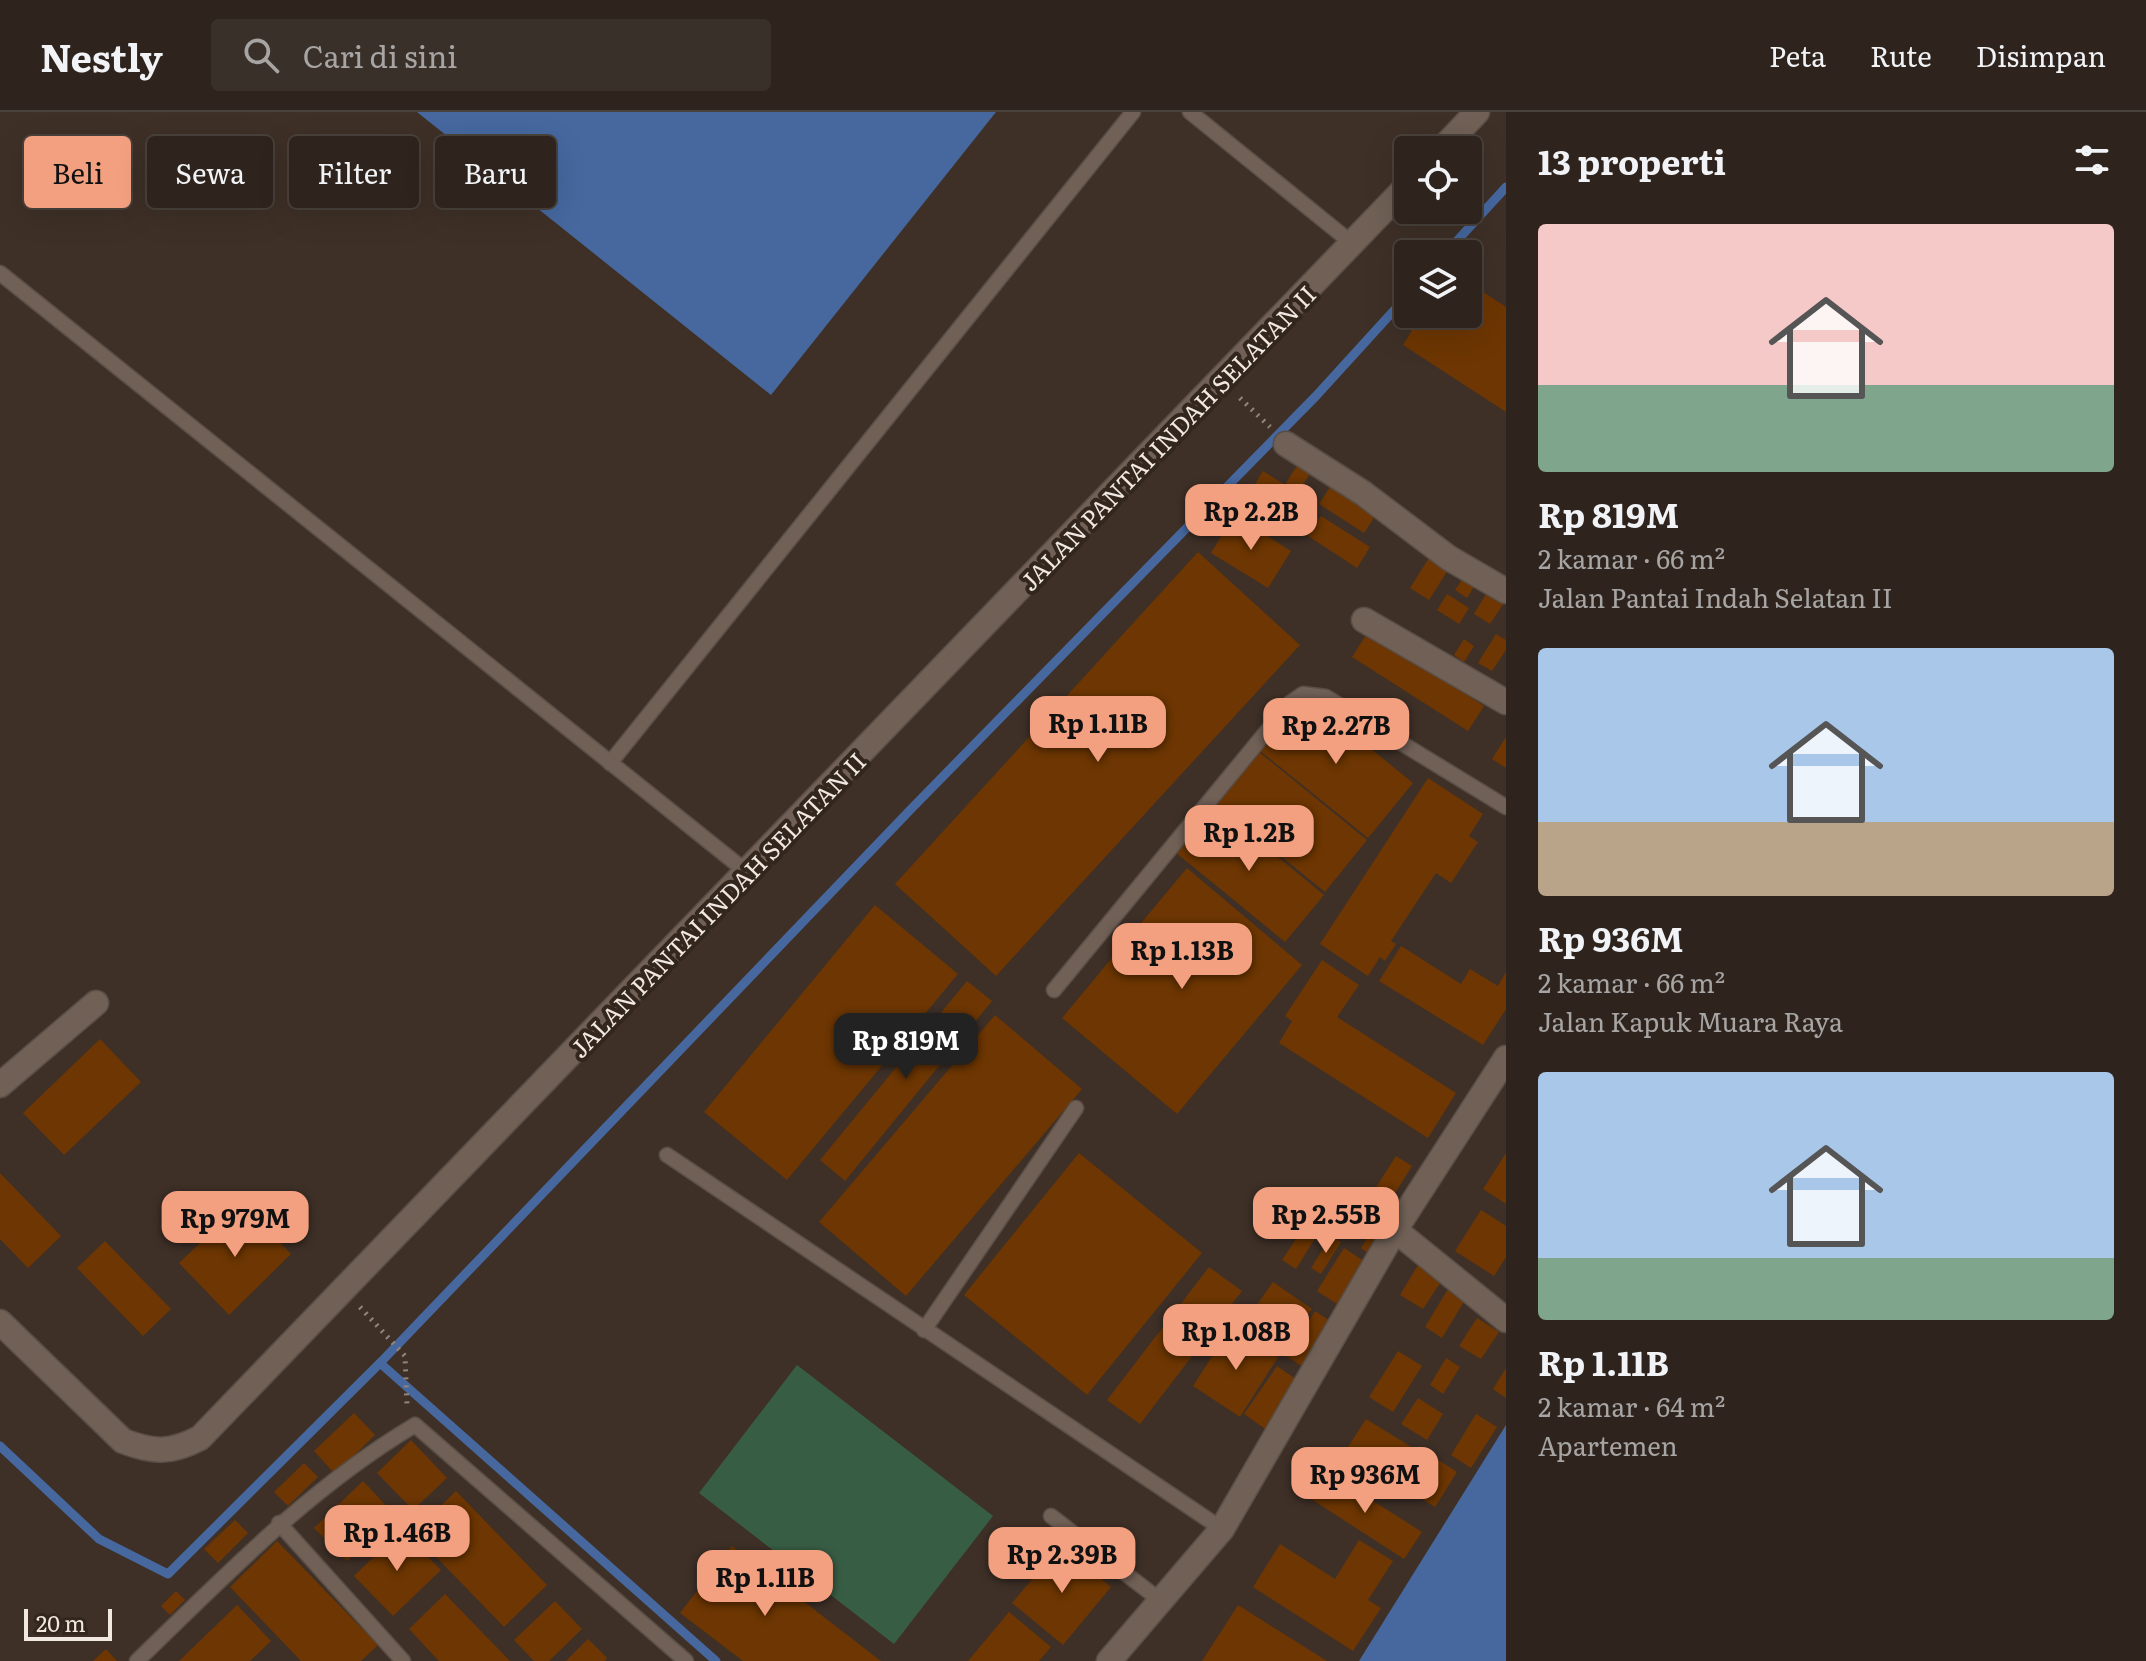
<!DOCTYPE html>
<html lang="id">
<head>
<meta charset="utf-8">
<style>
  :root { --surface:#2e241d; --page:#3a302a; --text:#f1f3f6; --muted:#a7a4a4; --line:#49413b; --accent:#f2a07f }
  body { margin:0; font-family:Literata,serif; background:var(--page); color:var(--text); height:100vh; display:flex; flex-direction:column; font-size:30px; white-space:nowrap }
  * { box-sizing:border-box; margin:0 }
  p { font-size:26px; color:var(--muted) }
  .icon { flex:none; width:44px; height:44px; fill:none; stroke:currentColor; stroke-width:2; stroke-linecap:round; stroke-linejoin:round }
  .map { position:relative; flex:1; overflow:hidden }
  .details { display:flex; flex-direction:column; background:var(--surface); width:640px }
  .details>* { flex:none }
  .banner { position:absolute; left:24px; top:24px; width:760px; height:72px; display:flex; gap:16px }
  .fabs { position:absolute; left:1394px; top:24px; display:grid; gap:16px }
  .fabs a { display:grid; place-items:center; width:88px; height:88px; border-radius:8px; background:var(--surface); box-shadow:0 8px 32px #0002,0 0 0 2px var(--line); font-size:40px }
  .scale { position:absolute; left:24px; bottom:20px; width:88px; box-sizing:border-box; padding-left:8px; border:4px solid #f1e8e2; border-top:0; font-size:22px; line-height:28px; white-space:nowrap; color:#f1e8e2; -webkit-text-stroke:6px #33261d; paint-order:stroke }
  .price { position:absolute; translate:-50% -68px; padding:0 18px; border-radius:16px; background:var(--accent); color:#111; font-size:26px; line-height:52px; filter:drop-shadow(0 2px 4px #0008) }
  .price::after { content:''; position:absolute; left:50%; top:48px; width:24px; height:18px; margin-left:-12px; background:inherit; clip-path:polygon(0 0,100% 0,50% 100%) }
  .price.selected { background:#222; color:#fff }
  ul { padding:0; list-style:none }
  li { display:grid; align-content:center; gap:16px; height:424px; padding:0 32px }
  li span { display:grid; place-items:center; height:248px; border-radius:8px; color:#555 }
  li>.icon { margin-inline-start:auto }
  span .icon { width:144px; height:144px; fill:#fffc; stroke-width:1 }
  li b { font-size:34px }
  h2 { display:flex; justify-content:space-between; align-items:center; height:96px; padding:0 32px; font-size:34px }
  .tag { padding:0 28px; border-radius:8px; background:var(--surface); box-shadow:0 8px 32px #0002,0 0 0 2px var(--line); font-size:28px; line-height:72px }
  .tag.selected { background:var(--accent); color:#111 }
  header { display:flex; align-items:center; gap:48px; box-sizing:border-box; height:112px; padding:0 40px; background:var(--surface); border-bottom:2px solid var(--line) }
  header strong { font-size:38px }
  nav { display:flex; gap:44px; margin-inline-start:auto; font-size:28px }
  .search { width:560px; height:72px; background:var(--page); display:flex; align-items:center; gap:20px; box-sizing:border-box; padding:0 28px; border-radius:8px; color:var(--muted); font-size:30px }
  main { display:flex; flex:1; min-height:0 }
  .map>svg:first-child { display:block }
  .green { fill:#385d45 }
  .water { fill:#46689f }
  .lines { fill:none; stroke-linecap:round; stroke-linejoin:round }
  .stream { stroke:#46689f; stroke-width:9 }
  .building { fill:#6d3602 }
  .service-casing { stroke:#594e46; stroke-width:17 }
  .minor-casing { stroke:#594e46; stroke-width:27 }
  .path { stroke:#91857e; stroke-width:5; stroke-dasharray:2 6; stroke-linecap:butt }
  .service { stroke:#706056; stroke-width:14 }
  .minor { stroke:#706056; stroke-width:24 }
  .labels { text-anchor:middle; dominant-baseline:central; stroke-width:8; stroke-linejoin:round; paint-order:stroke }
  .street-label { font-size:24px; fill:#f1e8e2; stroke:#33261d }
</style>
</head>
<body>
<header>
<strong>Nestly</strong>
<div class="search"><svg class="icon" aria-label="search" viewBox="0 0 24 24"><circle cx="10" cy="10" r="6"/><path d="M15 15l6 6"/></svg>Cari di sini</div>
<nav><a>Peta</a><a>Rute</a><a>Disimpan</a></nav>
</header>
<main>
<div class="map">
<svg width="1506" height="1549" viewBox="0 0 1506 1549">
  <rect width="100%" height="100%" fill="#3e3027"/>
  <path class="green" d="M797 1253 993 1404 894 1532 699 1381Z"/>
  <g class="water">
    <path d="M417 0H996L771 283Z"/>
    <path d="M1506 1313V1549H1359Z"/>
  </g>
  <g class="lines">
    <g class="stream">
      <path d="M1445 142 1506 75"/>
      <path d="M380 1251 913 695 1316 284 1408 183"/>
      <path d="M0 1334 99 1427 168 1462 380 1251 716 1549"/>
    </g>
  </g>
  <g class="building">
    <path d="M1468 170 1506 195V300L1403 233 1422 202H1468Z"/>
    <path d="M1298 352 1311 360 1299 379 1286 371Z"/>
    <path d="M1263 359 1290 376 1271 407 1244 390Z"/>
    <path d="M1334 369 1379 398 1364 421 1319 392Z"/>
    <path d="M1234 403 1291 439 1268 476 1211 441Z"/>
    <path d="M1321 404 1370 435 1357 456 1308 424Z"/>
    <path d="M1434 438 1453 450 1429 488 1410 476Z"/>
    <path d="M1198 440 1300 533 996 864 895 772Z"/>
    <path d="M1467 460 1478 468 1467 486 1455 478Z"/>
    <path d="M1489 477 1506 488 1490 512 1474 502Z"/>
    <path d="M1447 482 1469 496 1459 512 1437 498Z"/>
    <path d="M1368 520 1484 594 1468 619 1352 545Z"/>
    <path d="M1496 522 1506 528V538L1492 559 1478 551Z"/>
    <path d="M1464 527 1474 534 1464 550 1454 543Z"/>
    <path d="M1304 582 1413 671 1368 726 1259 638Z"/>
    <path d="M1506 625V656L1492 647Z"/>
    <path d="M1258 639 1367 728 1325 780 1215 691Z"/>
    <path d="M1428 666 1483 702 1469 724 1478 730 1451 771 1436 761 1391 829 1396 832 1385 849 1380 845 1368 864 1320 832Z"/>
    <path d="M1214 692 1324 783 1285 830 1175 740Z"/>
    <path d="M1187 756 1302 853 1177 1002 1062 906Z"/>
    <path d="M875 793 958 862 787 1068 704 1000Z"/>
    <path d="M1401 834 1461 872 1470 857 1498 874 1506 860V897L1483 933 1379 869Z"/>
    <path d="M1322 848 1359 873 1337 905 1456 981 1428 1026 1279 931 1292 909 1285 904Z"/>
    <path d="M967 869 992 889 845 1069 820 1048Z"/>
    <path d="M995 903 1082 977 906 1184 819 1110Z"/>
    <path d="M100 927 141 970 64 1043 23 1001Z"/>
    <path d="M1079 1041 1202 1141 1087 1283 964 1183Z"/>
    <path d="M1506 1041V1092L1483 1077Z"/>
    <path d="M1396 1044 1412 1054 1387 1094 1371 1083Z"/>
    <path d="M0 1061 61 1124 28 1156 0 1127Z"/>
    <path d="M1339 1076 1368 1094 1350 1122 1322 1104Z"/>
    <path d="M242 1091 291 1142 229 1203 179 1151Z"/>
    <path d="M1481 1098 1506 1114V1145L1494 1164 1455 1139Z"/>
    <path d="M1311 1104 1324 1112 1296 1157 1282 1148Z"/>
    <path d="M1378 1109 1392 1118 1375 1145 1361 1136Z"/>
    <path d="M1331 1124 1341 1130 1321 1162 1311 1156Z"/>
    <path d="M105 1129 171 1197 143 1224 77 1156Z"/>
    <path d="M1344 1136 1370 1153 1342 1195 1317 1179Z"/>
    <path d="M1418 1153 1442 1168 1423 1197 1400 1183Z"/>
    <path d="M1209 1155 1242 1179 1140 1312 1107 1288Z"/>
    <path d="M1273 1170 1312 1197 1284 1236 1246 1208Z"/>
    <path d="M1448 1177 1465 1188 1442 1226 1425 1215Z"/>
    <path d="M1315 1199 1335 1212 1305 1256 1286 1244Z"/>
    <path d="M1477 1206 1499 1220 1481 1247 1459 1234Z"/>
    <path d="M1231 1215 1278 1245 1240 1305 1193 1274Z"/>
    <path d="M1398 1239 1422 1254 1393 1300 1369 1285Z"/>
    <path d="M1446 1246 1460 1255 1443 1282 1430 1273Z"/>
    <path d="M1277 1254 1303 1272 1271 1321 1244 1302Z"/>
    <path d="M1506 1256V1286L1493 1277Z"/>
    <path d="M1418 1286 1443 1302 1427 1328 1401 1312Z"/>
    <path d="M354 1301 375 1323 335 1362 314 1339Z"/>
    <path d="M1476 1302 1497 1315 1471 1356 1451 1343Z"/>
    <path d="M1366 1307 1410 1334 1388 1369 1344 1341Z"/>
    <path d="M411 1328 447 1366 413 1398 377 1361Z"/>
    <path d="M1434 1345 1457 1360 1435 1395 1411 1380Z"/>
    <path d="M304 1351 318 1365 288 1394 274 1380Z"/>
    <path d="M1326 1359 1422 1420 1404 1447 1308 1385Z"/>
    <path d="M363 1369 395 1403 347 1449 314 1416Z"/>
    <path d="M456 1379 547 1473 504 1515 413 1421Z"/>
    <path d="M235 1408 248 1421 218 1451 204 1437Z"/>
    <path d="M401 1418 441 1458 393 1504 354 1464Z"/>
    <path d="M1359 1428 1393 1449 1368 1488 1381 1496 1353 1539 1253 1475 1280 1432 1335 1467Z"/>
    <path d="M277 1429 378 1533 361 1549H301L230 1475Z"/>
    <path d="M1061 1433 1111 1475 1063 1533 1012 1491Z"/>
    <path d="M732 1434 881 1549H743L680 1501Z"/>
    <path d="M176 1479 185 1488 170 1503 161 1494Z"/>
    <path d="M445 1482 510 1549H439L409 1517Z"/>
    <path d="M555 1489 582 1517 549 1549H534L514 1528Z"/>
    <path d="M237 1493 271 1529 250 1549H179Z"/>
    <path d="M1238 1493 1327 1549H1202Z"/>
    <path d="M1009 1500 1051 1535 1039 1549H968Z"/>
    <path d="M588 1527 607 1546 605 1549H566Z"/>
    <path d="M106 1537 117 1549H93Z"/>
  </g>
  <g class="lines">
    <defs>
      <g id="service">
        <path d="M1190 0 1353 132"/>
        <path d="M0 161 748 761"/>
        <path d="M610 651 1133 0"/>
        <path d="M1054 878 1290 591 1303 582 1326 585 1506 695"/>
        <path d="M667 1043 1222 1417"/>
        <path d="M924 1218 1076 996"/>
        <path d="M1051 1404 1161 1489"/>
        <path d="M279 1411 403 1549"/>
        <path d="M137 1549C225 1464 309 1376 415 1313L686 1549"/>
      </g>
      <g id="minor">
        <path d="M1441 38 1477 0"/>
        <path d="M1286 332 1363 381 1449 446 1506 479"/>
        <path d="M1364 508 1506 590"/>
        <path d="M0 973 96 891"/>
        <path d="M1395 1118 1506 1208"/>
        <path d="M0 1210 123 1329C154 1341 171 1341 200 1326L1408 73"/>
        <path d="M1109 1549 1222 1417 1395 1118 1506 946"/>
      </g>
    </defs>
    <use href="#service" class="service-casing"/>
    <use href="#minor" class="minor-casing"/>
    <g class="path">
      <path d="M1240 286 1270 315"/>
      <path d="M360 1195 405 1244 407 1294"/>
    </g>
    <use href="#service" class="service"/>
    <use href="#minor" class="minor"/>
  </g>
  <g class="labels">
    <g class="street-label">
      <text transform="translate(1167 325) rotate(-46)">JALAN PANTAI INDAH SELATAN II</text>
      <text transform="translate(717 792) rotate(-46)">JALAN PANTAI INDAH SELATAN II</text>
    </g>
  </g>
</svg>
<div class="fabs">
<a><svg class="icon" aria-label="locate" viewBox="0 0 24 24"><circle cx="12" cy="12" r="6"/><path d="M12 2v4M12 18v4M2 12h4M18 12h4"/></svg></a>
<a><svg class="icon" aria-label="layers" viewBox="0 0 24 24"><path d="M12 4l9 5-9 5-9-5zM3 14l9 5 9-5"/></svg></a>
</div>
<div class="scale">20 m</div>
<b class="price" style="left:1251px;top:440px">Rp 2.2B</b>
<b class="price" style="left:1098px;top:652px">Rp 1.11B</b>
<b class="price" style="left:1336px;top:654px">Rp 2.27B</b>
<b class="price" style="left:1249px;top:761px">Rp 1.2B</b>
<b class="price" style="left:1182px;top:879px">Rp 1.13B</b>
<b class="price selected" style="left:906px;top:969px">Rp 819M</b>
<b class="price" style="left:1326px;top:1143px">Rp 2.55B</b>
<b class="price" style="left:235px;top:1147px">Rp 979M</b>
<b class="price" style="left:1236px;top:1260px">Rp 1.08B</b>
<b class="price" style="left:1365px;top:1403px">Rp 936M</b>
<b class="price" style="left:397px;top:1461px">Rp 1.46B</b>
<b class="price" style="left:1062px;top:1483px">Rp 2.39B</b>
<b class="price" style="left:765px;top:1506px">Rp 1.11B</b>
<div class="banner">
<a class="tag selected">Beli</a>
<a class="tag">Sewa</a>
<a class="tag">Filter</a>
<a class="tag">Baru</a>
</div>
</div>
<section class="details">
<h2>13 properti<svg class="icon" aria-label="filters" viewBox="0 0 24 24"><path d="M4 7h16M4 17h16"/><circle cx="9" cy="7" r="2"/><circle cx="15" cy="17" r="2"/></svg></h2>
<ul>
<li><span style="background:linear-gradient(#f6c9c9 65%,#7fa58c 0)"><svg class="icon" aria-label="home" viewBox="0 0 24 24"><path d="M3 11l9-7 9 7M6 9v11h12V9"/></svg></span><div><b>Rp 819M</b><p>2 kamar · 66 m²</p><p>Jalan Pantai Indah Selatan II</p></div></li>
<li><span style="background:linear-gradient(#a9c7e8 70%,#b9a48a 0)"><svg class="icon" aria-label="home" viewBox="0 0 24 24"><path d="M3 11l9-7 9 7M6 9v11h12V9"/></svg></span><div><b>Rp 936M</b><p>2 kamar · 66 m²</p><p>Jalan Kapuk Muara Raya</p></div></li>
<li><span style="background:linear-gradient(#a9c7e8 75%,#7fa58c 0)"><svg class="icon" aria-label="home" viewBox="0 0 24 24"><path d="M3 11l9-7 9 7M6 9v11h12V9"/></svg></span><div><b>Rp 1.11B</b><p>2 kamar · 64 m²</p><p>Apartemen</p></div></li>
</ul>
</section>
</main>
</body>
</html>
